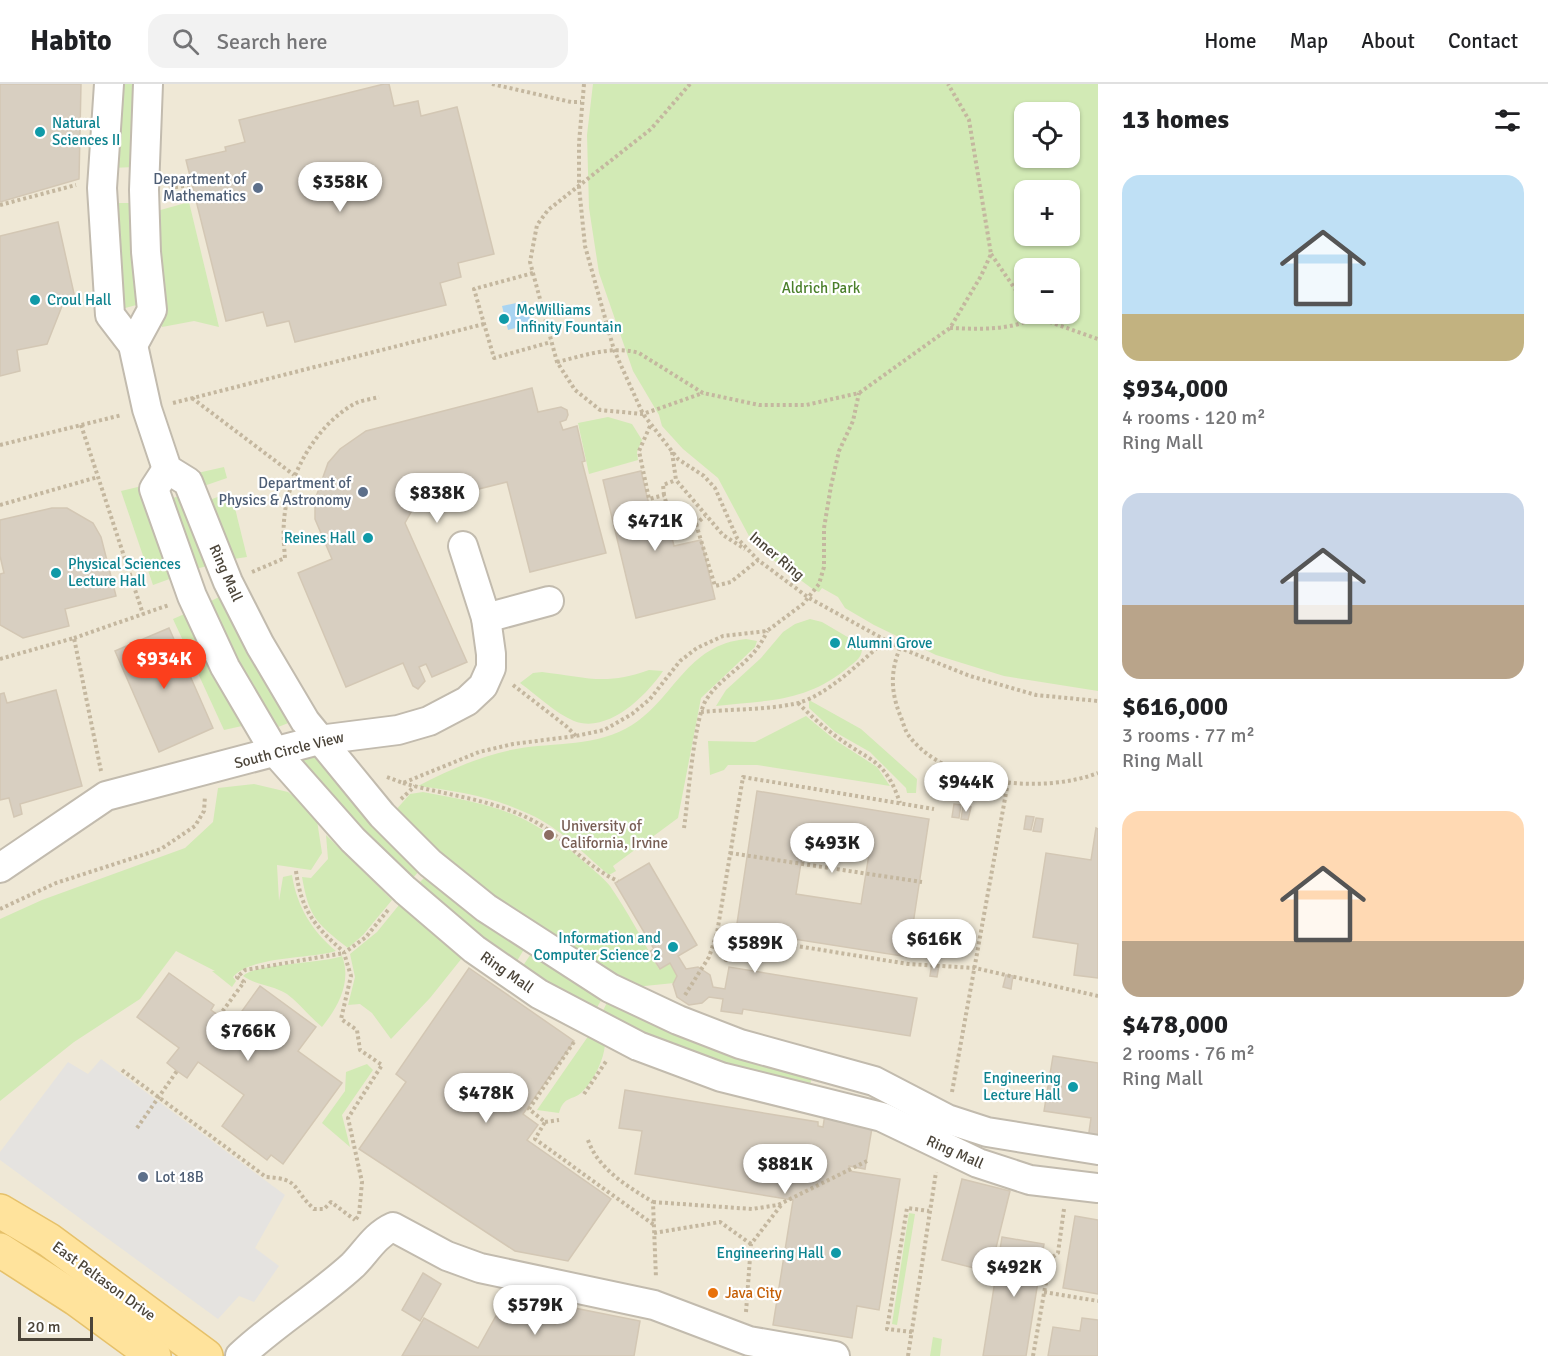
<!DOCTYPE html>
<html lang="en">
<head>
<meta charset="utf-8">
<style>
  :root { --surface:#fff; --page:#f2f2f2; --text:#202124; --muted:#757577; --line:#e0e0e0; --accent:#fc3f1d }
  body { margin:0; font-family:Signika,sans-serif; background:var(--page); color:var(--text); height:100vh; display:flex; flex-direction:column; font-size:22px; white-space:nowrap }
  * { box-sizing:border-box; margin:0 }
  p { font-size:20px; color:var(--muted) }
  .icon { flex:none; width:33px; height:33px; fill:none; stroke:currentColor; stroke-width:2; stroke-linecap:round; stroke-linejoin:round }
  .map { position:relative; flex:1; overflow:hidden }
  .drawer { display:flex; flex-direction:column; background:var(--surface); width:450px }
  .drawer>* { flex:none }
  .controls { position:absolute; left:1014px; top:18px; display:grid; gap:12px }
  .controls a { display:grid; place-items:center; width:66px; height:66px; border-radius:12px; background:var(--surface); box-shadow:0 2px 4px #0004; font-size:30px }
  .scale { position:absolute; left:18px; bottom:15px; width:75px; box-sizing:border-box; padding-left:6px; border:3px solid #4b4439; border-top:0; font-size:16px; line-height:21px; white-space:nowrap; color:#4b4439; -webkit-text-stroke:4px #fff; paint-order:stroke }
  .price { position:absolute; translate:-50% -51px; padding:0 14px; border-radius:21px; background:#fff; color:#222; font-size:20px; line-height:39px; filter:drop-shadow(0 2px 3px #0008) }
  .price::after { content:''; position:absolute; left:50%; top:36px; width:18px; height:14px; margin-left:-9px; background:inherit; clip-path:polygon(0 0,100% 0,50% 100%) }
  .price.active { background:var(--accent); color:#fff }
  ul { padding:0; list-style:none }
  li { display:grid; align-content:center; gap:12px; height:318px; padding:0 24px }
  li span { display:grid; place-items:center; height:186px; border-radius:18px; color:#555 }
  li>.icon { margin-inline-start:auto }
  span .icon { width:108px; height:108px; fill:#fffc; stroke-width:1 }
  li b { font-size:26px }
  h2 { display:flex; justify-content:space-between; align-items:center; height:72px; padding:0 24px; font-size:26px }
  header { display:flex; align-items:center; gap:36px; box-sizing:border-box; height:84px; padding:0 30px; background:var(--surface); border-bottom:2px solid var(--line) }
  header strong { font-size:28px }
  nav { display:flex; gap:33px; margin-inline-start:auto; font-size:21px }
  .search { width:420px; height:54px; background:var(--page); display:flex; align-items:center; gap:15px; box-sizing:border-box; padding:0 21px; border-radius:18px; color:var(--muted); font-size:22px }
  main { display:flex; flex:1; min-height:0 }
  .map>svg:first-child { display:block }
  .education { fill:#efe8d6; fill-rule:evenodd }
  .green { fill:#d2eab5; fill-rule:evenodd }
  .parking { fill:#e5e3e0 }
  .water { fill:#a9d4f2 }
  .building { fill:#d8cfc1; stroke:#d3c7b4; stroke-width:1.5; fill-rule:evenodd }
  .lines { fill:none; stroke-linecap:round; stroke-linejoin:round }
  .minor-casing { stroke:#c2bbae; stroke-width:32 }
  .major-casing { stroke:#e6c16a; stroke-width:36 }
  .path { stroke:#c4b79f; stroke-width:4; stroke-dasharray:3 3; stroke-linecap:butt }
  .minor { stroke:#fff; stroke-width:28 }
  .major { stroke:#ffe39c; stroke-width:33 }
  .culture-dot { fill:#0f9aa8; stroke:#fff; stroke-width:2 }
  .service-dot { fill:#5c6f8a; stroke:#fff; stroke-width:2 }
  .education-dot { fill:#8d6e63; stroke:#fff; stroke-width:2 }
  .food-dot { fill:#e8710a; stroke:#fff; stroke-width:2 }
  .labels { text-anchor:middle; dominant-baseline:central; stroke-width:4.5; stroke-linejoin:round; paint-order:stroke }
  .culture-label { font-size:15px; fill:#0d838f; stroke:#fff; text-anchor:start }
  .service-label { font-size:15px; fill:#4e5e75; stroke:#fff; text-anchor:end }
  .park-label { font-size:15px; fill:#4a7f2a; stroke:#fff }
  .street-label { font-size:15px; fill:#4b4439; stroke:#fff }
  .education-label { font-size:15px; fill:#785e54; stroke:#fff; text-anchor:start }
  .food-label { font-size:15px; fill:#c56008; stroke:#fff; text-anchor:start }
</style>
</head>
<body>
<header>
<strong>Habito</strong>
<div class="search"><svg class="icon" aria-label="search" viewBox="0 0 24 24"><circle cx="10" cy="10" r="6"/><path d="M15 15l6 6"/></svg>Search here</div>
<nav><a>Home</a><a>Map</a><a>About</a><a>Contact</a></nav>
</header>
<main>
<div class="map">
<svg width="1098" height="1272" viewBox="0 0 1098 1272">
  <rect width="100%" height="100%" fill="#f6f3ec"/>
  <path class="education" d="M0 0H1098V1272H0ZM1024 28H1070V74H1024ZM1024 106H1070V152H1024ZM1024 184H1070V230H1024Z"/>
  <g class="green">
    <path d="M116 0H140L134 83 111 84Z"/>
    <path d="M593 0H1098V607L1004 592 936 571 874 541 845 524 838 513 822 504 819 508 814 506 772 475 749 452 718 394 683 365 662 342 659 331 633 287 599 189 589 124 587 51ZM1070 28V74H1024V28ZM1024 106H1070V152H1024ZM1024 184H1070V230H1024Z"/>
    <path d="M189 118 219 243 194 237 162 243 157 218 150 129Z"/>
    <path d="M111 119H133L140 220 118 226Z"/>
    <path d="M608 333 632 340 642 356 637 368 638 376 589 390 578 339Z"/>
    <path d="M224 383 227 394 198 404 193 390Z"/>
    <path d="M142 402 175 493 153 501 121 407Z"/>
    <path d="M231 408 247 473 227 476 204 418Z"/>
    <path d="M185 410 211 481 188 487 164 417Z"/>
    <path d="M225 510 296 636 273 645 203 521Z"/>
    <path d="M189 528 251 640 224 646 173 535Z"/>
    <path d="M810 535 822 538 856 558 862 565C862 575 852 580 845 586 803 619 766 616 716 622L726 606 761 574 783 548 795 540Z"/>
    <path d="M746 555 757 557 755 563 701 614 678 734 613 782 616 787 609 791C584 770 559 743 529 730 494 713 456 707 418 702 449 686 482 671 516 665 554 658 598 663 632 641 675 614 686 561 746 555Z"/>
    <path d="M649 586 663 587C646 612 608 650 574 637 555 629 537 611 520 599L533 589 542 588C585 593 606 602 649 586Z"/>
    <path d="M809 616 861 645 917 695 916 709H907L906 704 870 668 835 648 809 624Z"/>
    <path d="M806 632 835 656 877 683 890 702 757 681H728L724 686 710 691 708 657 755 658Z"/>
    <path d="M320 667 423 782 409 799 297 677Z"/>
    <path d="M254 700 288 708 316 730 322 769 311 786 277 781 279 817 283 793 292 791C297 823 312 847 336 867 311 875 250 872 233 893L236 897 232 903 212 887H215L176 867 140 915 74 958 0 1017V835L42 816 185 764 213 738 218 704Z"/>
    <path d="M423 708C494 721 529 728 583 777 592 785 603 793 610 802 628 828 643 857 659 885L670 879 677 892 674 899 625 904 470 801 394 728 410 710Z"/>
    <path d="M326 751 392 816 363 851 348 864C316 839 309 833 302 793L311 794 328 775Z"/>
    <path d="M429 789 526 862 514 882 414 804Z"/>
    <path d="M399 821 462 874 430 914 391 955 372 929 360 920 348 921 355 893 350 870 377 848Z"/>
    <path d="M533 867 605 909 594 929 520 886Z"/>
    <path d="M342 872C352 898 338 923 322 943 310 933 299 919 287 910 273 901 258 902 243 892 257 879 320 880 342 872Z"/>
    <path d="M610 912 813 984 809 1009 754 994 600 933Z"/>
    <path d="M589 951 605 960C604 976 594 996 582 1008 573 1017 564 1011 559 1029L537 1026Z"/>
    <path d="M367 980 373 986 342 1031 350 1063 322 1039 345 1007 346 988Z"/>
    <path d="M909 1129 915 1130 897 1241 892 1240Z"/>
    <path d="M933 1253 942 1255 940 1272H930Z"/>
  </g>
  <path class="parking" d="M101 975 285 1111 255 1164 279 1182 254 1218 239 1212 218 1235 0 1076V1068L68 978 88 990Z"/>
  <path class="water" d="M526 217 531 240 508 246 502 222Z"/>
  <g class="building">
    <path d="M0 0H81L79 95 0 118Z"/>
    <path d="M384 0H389L394 22 418 17 421 32 457 23 494 170 458 179 461 193 440 199 446 221 295 258 289 237 267 242 263 228 226 237 186 76 226 67 225 63 245 58 239 36Z"/>
    <path d="M58 138 75 214 64 217 47 260 17 266 20 287 0 292V152Z"/>
    <path d="M532 304 538 328 561 323 567 326 568 331 566 336 560 338 563 346 577 342 585 377 582 378 606 469 530 488 507 398 415 421 405 439 467 578 432 593 426 580 419 583 425 597 418 605 413 602 403 579 346 603 298 489 332 475 315 435V416L328 379 340 365 366 347Z"/>
    <path d="M641 387 650 425 664 422 674 462 701 456 715 515 636 534 603 396Z"/>
    <path d="M52 424H67L93 439 101 453 116 512 65 525 69 542 23 554 0 541V490L4 489 0 472V436Z"/>
    <path d="M169 544 213 644 159 668 115 567Z"/>
    <path d="M56 606 82 702 20 720 22 730 14 733 9 714 0 716V610L4 609 7 619Z"/>
    <path d="M757 707 929 735 908 873 736 846ZM805 754 870 764 861 820 796 810Z"/>
    <path d="M954 720 961 721 959 734 952 733Z"/>
    <path d="M963 722 971 723 968 736 961 735Z"/>
    <path d="M1026 732 1034 733 1031 746 1024 745Z"/>
    <path d="M1036 734 1043 735 1041 748 1033 747Z"/>
    <path d="M1096 744 1098 745V894L1074 891 1078 860 1033 853 1046 769 1091 776Z"/>
    <path d="M649 779 697 861 678 872 686 885 698 883 710 891 713 903 725 905 729 883 917 914 910 952 743 925 742 930 721 927 723 915 709 913 702 919 689 921 677 913 673 900 677 892 670 879 660 885 649 868 654 865 615 799Z"/>
    <path d="M932 879 939 881 937 893 930 892Z"/>
    <path d="M469 884 574 957 523 1030 538 1041 527 1056 611 1115 568 1177 515 1167 359 1065 406 998 396 990Z"/>
    <path d="M169 889 214 921 211 926 232 941 260 902 316 943 298 967 342 999 283 1080 271 1071 267 1076 222 1042 244 1011 198 978 187 994 177 987 167 979 179 964 137 933Z"/>
    <path d="M1006 891 1013 892 1011 905 1003 903Z"/>
    <path d="M1053 972 1098 979V1056L1088 1055 1091 1034 1044 1027Z"/>
    <path d="M625 1006 818 1038V1042L823 1043 825 1030 873 1038 865 1085 849 1082V1087L900 1095 879 1226 857 1222 852 1254 773 1241 793 1116 635 1090 642 1047 619 1044Z"/>
    <path d="M962 1095 1010 1107 990 1188 942 1176Z"/>
    <path d="M1075 1132 1098 1136V1210L1063 1204Z"/>
    <path d="M1002 1153 1044 1160 1026 1272H983Z"/>
    <path d="M423 1189 441 1200 420 1237 402 1226Z"/>
    <path d="M506 1214 555 1240 559 1221 640 1237 634 1272H402L424 1234 478 1264Z"/>
    <path d="M1082 1234 1098 1236V1272H1048L1053 1243 1080 1247Z"/>
  </g>
  <g class="lines">
    <defs>
      <g id="minor">
        <path d="M109 0 102 104 110 231 133 261 147 325 167 385 188 398 228 498 260 561 305 637 382 731 430 779 486 824 610 904 678 936 740 960 874 997 947 1035 987 1048 1098 1066"/>
        <path d="M133 261 152 226 146 168 144 106 148 0"/>
        <path d="M167 385 154 405 192 512 225 583 275 668 353 756 405 806 474 865 539 910 638 962 721 993 882 1033 978 1079 1030 1096 1098 1104"/>
        <path d="M486 534 549 517"/>
        <path d="M0 784 106 712 319 656 398 646 429 637 467 617 483 602 491 584V570L486 534 463 462"/>
        <path d="M240 1272C275 1239 317 1214 353 1181 366 1168 375 1151 393 1143L447 1172 480 1184 654 1221 749 1257 835 1272"/>
      </g>
      <g id="major">
        <path d="M0 1127 49 1156 206 1272"/>
        <path d="M0 1166 76 1215 154 1272"/>
      </g>
    </defs>
    <use href="#minor" class="minor-casing"/>
    <use href="#major" class="major-casing"/>
    <g class="path">
      <path d="M492 0 571 18H581"/>
      <path d="M584 0 579 59V103L585 162 614 266 643 330 678 375 704 392 715 404 737 454 758 476 809 514 900 564 970 592 1036 611 1098 617"/>
      <path d="M690 0 651 45 548 126 537 141 530 178 557 278 575 306 600 326 643 330 703 309"/>
      <path d="M169 104 191 101"/>
      <path d="M0 121 76 101"/>
      <path d="M991 170 1024 218"/>
      <path d="M533 189 474 205 494 274 551 258"/>
      <path d="M950 244C979 245 1010 247 1036 233L1098 255"/>
      <path d="M557 278C583 272 612 261 639 269L703 309 759 321H806L859 309 950 244 981 192 991 170 969 36 948 0"/>
      <path d="M192 314 294 391"/>
      <path d="M173 319 484 240"/>
      <path d="M81 341 143 530"/>
      <path d="M650 342 639 367 649 415 664 411 674 446 696 440 705 432"/>
      <path d="M0 361 122 331"/>
      <path d="M672 368 676 396 723 451 745 465"/>
      <path d="M664 411 663 401 676 396"/>
      <path d="M0 421 98 393"/>
      <path d="M696 440 715 502 731 498 758 476"/>
      <path d="M252 488 285 474C284 462 283 449 284 437 287 393 316 340 356 319 363 316 372 315 379 313"/>
      <path d="M74 554 169 521"/>
      <path d="M900 564C890 588 891 608 900 631 903 638 905 647 909 652 947 702 1043 710 1098 689"/>
      <path d="M0 575 74 554 101 687"/>
      <path d="M513 601 566 642 576 652"/>
      <path d="M798 619C810 631 823 643 837 653 870 678 885 674 900 719"/>
      <path d="M701 628C731 625 769 626 798 619 828 611 861 577 885 557"/>
      <path d="M387 693 403 699 479 668 513 660 576 652 604 646 632 630 650 615 680 577 697 564 723 552 767 547 803 520 819 500 824 483V444L831 402 839 367 853 337 859 309"/>
      <path d="M403 699C445 711 489 715 528 734 562 750 584 782 618 797"/>
      <path d="M401 715 415 702"/>
      <path d="M684 744C688 717 694 635 706 616 724 588 753 581 767 547"/>
      <path d="M730 769 922 798"/>
      <path d="M296 787C301 826 315 843 344 868"/>
      <path d="M0 825 56 799 161 765 195 742 204 727 205 712"/>
      <path d="M717 849 908 880 975 884 1098 912"/>
      <path d="M714 860 726 876 787 862"/>
      <path d="M685 911 709 873 717 849 743 693 934 725"/>
      <path d="M219 932 244 898 237 893 245 886 344 869"/>
      <path d="M574 958 529 1025 545 1038 535 1055 654 1141"/>
      <path d="M122 986 266 1093C301 1095 291 1104 314 1125H324L331 1118 355 1136"/>
      <path d="M952 1008 1008 698"/>
      <path d="M584 1010 607 976"/>
      <path d="M545 1038 559 1036"/>
      <path d="M137 1044 177 987"/>
      <path d="M588 1056C598 1085 627 1102 653 1118L656 1194"/>
      <path d="M653 1118 752 1125 778 1121 867 1077"/>
      <path d="M356 1135 359 1131 362 1098 348 1034 382 981 360 966 357 946 341 935 351 892 344 869 366 853 388 826"/>
      <path d="M654 1149 720 1138 751 1160"/>
      <path d="M1044 1208 1098 1217"/>
      <path d="M746 1228 751 1160 782 1120"/>
      <path d="M912 1248 887 1245 888 1239 907 1124 929 1127"/>
      <path d="M908 1272 936 1088"/>
      <path d="M1033 1272 1050 1175 1058 1169 1064 1125"/>
    </g>
    <use href="#minor" class="minor"/>
    <use href="#major" class="major"/>
  </g>
  <g class="culture-dot">
    <circle cx="40" cy="48" r="6"/>
    <circle cx="35" cy="216" r="6"/>
    <circle cx="504" cy="235" r="6"/>
    <circle cx="368" cy="454" r="6"/>
    <circle cx="56" cy="489" r="6"/>
    <circle cx="835" cy="559" r="6"/>
    <circle cx="673" cy="863" r="6"/>
    <circle cx="1073" cy="1003" r="6"/>
    <circle cx="836" cy="1169" r="6"/>
  </g>
  <g class="service-dot">
    <circle cx="258" cy="104" r="6"/>
    <circle cx="363" cy="408" r="6"/>
    <circle cx="143" cy="1093" r="6"/>
  </g>
  <circle class="education-dot" cx="549" cy="751" r="6"/>
  <circle class="food-dot" cx="713" cy="1209" r="6"/>
  <g class="labels">
    <g class="culture-label">
      <text x="52" y="39">Natural<tspan x="52" dy="17">Sciences II</tspan></text>
      <text x="47" y="216">Croul Hall</text>
      <text x="516" y="226">McWilliams<tspan x="516" dy="17">Infinity Fountain</tspan></text>
      <text x="356" y="454" text-anchor="end">Reines Hall</text>
      <text x="68" y="480">Physical Sciences<tspan x="68" dy="17">Lecture Hall</tspan></text>
      <text x="847" y="559">Alumni Grove</text>
      <text x="661" y="854" text-anchor="end">Information and<tspan x="661" dy="17">Computer Science 2</tspan></text>
      <text x="1061" y="994" text-anchor="end">Engineering<tspan x="1061" dy="17">Lecture Hall</tspan></text>
      <text x="824" y="1169" text-anchor="end">Engineering Hall</text>
    </g>
    <g class="service-label">
      <text x="246" y="95">Department of<tspan x="246" dy="17">Mathematics</tspan></text>
      <text x="351" y="399">Department of<tspan x="351" dy="17">Physics &amp; Astronomy</tspan></text>
      <text x="155" y="1093" text-anchor="start">Lot 18B</text>
    </g>
    <g class="park-label">
      <text x="821" y="204">Aldrich Park</text>
    </g>
    <g class="street-label">
      <text transform="translate(777 472) rotate(40)">Inner Ring</text>
      <text transform="translate(226 489) rotate(66)">Ring Mall</text>
      <text transform="translate(289 666) rotate(-14)">South Circle View</text>
      <text transform="translate(507 888) rotate(35)">Ring Mall</text>
      <text transform="translate(955 1068) rotate(24)">Ring Mall</text>
      <text transform="translate(104 1197) rotate(36)">East Peltason Drive</text>
    </g>
    <g class="education-label">
      <text x="561" y="742">University of<tspan x="561" dy="17">California, Irvine</tspan></text>
    </g>
    <g class="food-label">
      <text x="725" y="1209">Java City</text>
    </g>
  </g>
</svg>
<div class="controls">
<a><svg class="icon" aria-label="locate" viewBox="0 0 24 24"><circle cx="12" cy="12" r="6"/><path d="M12 2v4M12 18v4M2 12h4M18 12h4"/></svg></a>
<a>+</a>
<a>−</a>
</div>
<div class="scale">20 m</div>
<b class="price" style="left:340px;top:129px">$358K</b>
<b class="price" style="left:437px;top:440px">$838K</b>
<b class="price" style="left:655px;top:468px">$471K</b>
<b class="price active" style="left:164px;top:606px">$934K</b>
<b class="price" style="left:966px;top:729px">$944K</b>
<b class="price" style="left:832px;top:790px">$493K</b>
<b class="price" style="left:934px;top:886px">$616K</b>
<b class="price" style="left:755px;top:890px">$589K</b>
<b class="price" style="left:248px;top:978px">$766K</b>
<b class="price" style="left:486px;top:1040px">$478K</b>
<b class="price" style="left:785px;top:1111px">$881K</b>
<b class="price" style="left:1014px;top:1214px">$492K</b>
<b class="price" style="left:535px;top:1252px">$579K</b>
</div>
<section class="drawer">
<h2>13 homes<svg class="icon" aria-label="filters" viewBox="0 0 24 24"><path d="M4 7h16M4 17h16"/><circle cx="9" cy="7" r="2"/><circle cx="15" cy="17" r="2"/></svg></h2>
<ul>
<li><span style="background:linear-gradient(#bfe0f5 75%,#c2b280 0)"><svg class="icon" aria-label="home" viewBox="0 0 24 24"><path d="M3 11l9-7 9 7M6 9v11h12V9"/></svg></span><div><b>$934,000</b><p>4 rooms · 120 m²</p><p>Ring Mall</p></div></li>
<li><span style="background:linear-gradient(#c9d6e8 60%,#b9a48a 0)"><svg class="icon" aria-label="home" viewBox="0 0 24 24"><path d="M3 11l9-7 9 7M6 9v11h12V9"/></svg></span><div><b>$616,000</b><p>3 rooms · 77 m²</p><p>Ring Mall</p></div></li>
<li><span style="background:linear-gradient(#ffd9b3 70%,#b9a48a 0)"><svg class="icon" aria-label="home" viewBox="0 0 24 24"><path d="M3 11l9-7 9 7M6 9v11h12V9"/></svg></span><div><b>$478,000</b><p>2 rooms · 76 m²</p><p>Ring Mall</p></div></li>
</ul>
</section>
</main>
</body>
</html>
